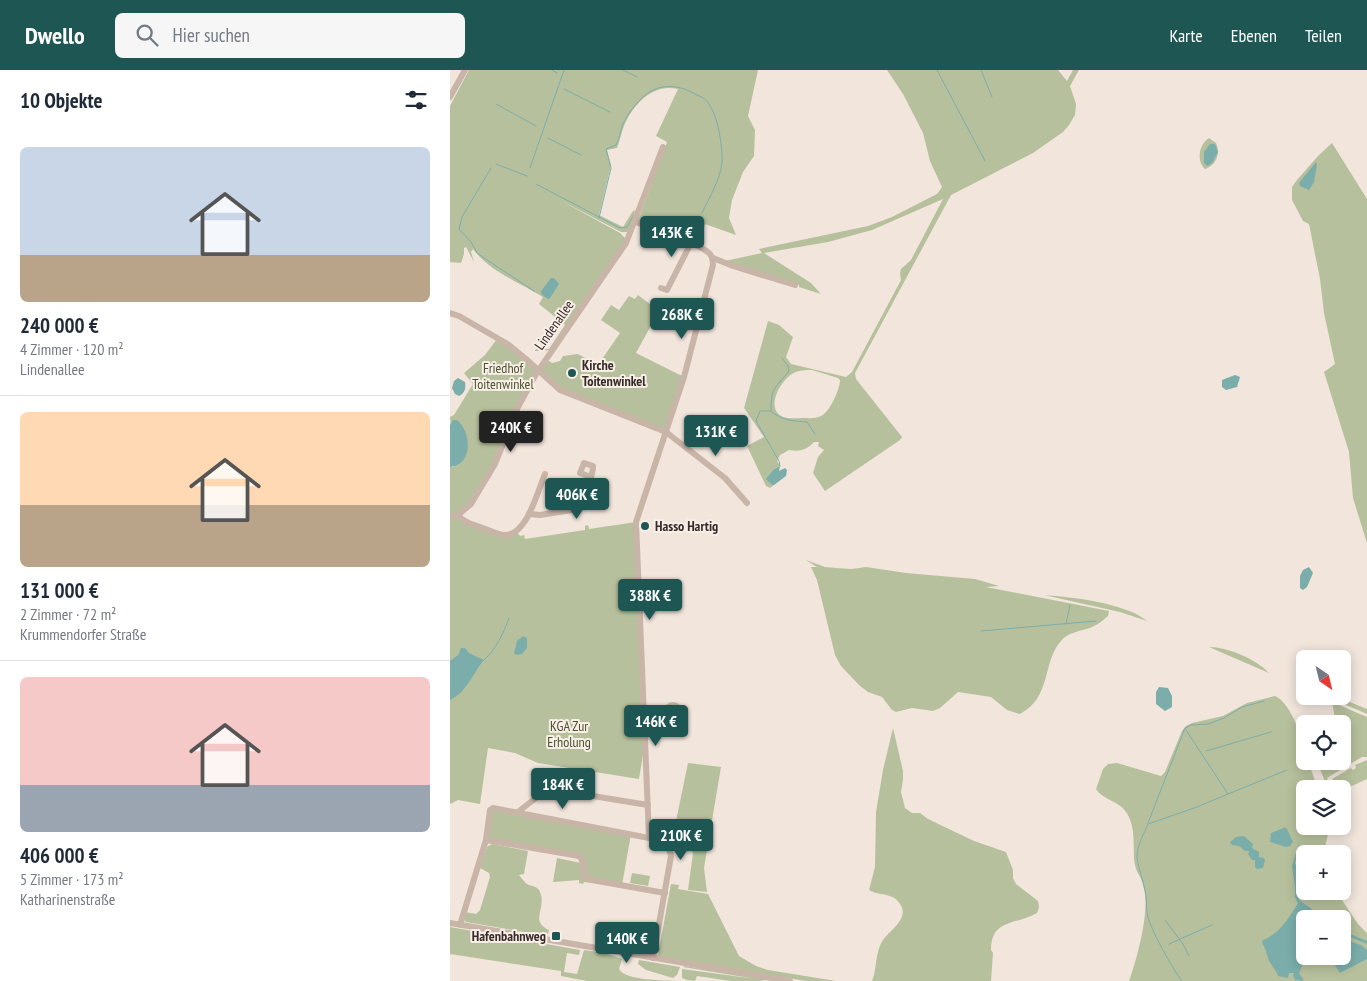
<!DOCTYPE html>
<html lang="de">
<head>
<meta charset="utf-8">
<style>
  :root { --surface:#fff; --page:#f6f6f7; --text:#1f2937; --muted:#747a83; --line:#e0e1e3; --accent:#1e5654 }
  body { margin:0; font-family:"PT Sans Narrow",sans-serif; background:var(--page); color:var(--text); height:100vh; display:flex; flex-direction:column; font-size:19px; white-space:nowrap }
  * { box-sizing:border-box; margin:0 }
  p { font-size:16px; color:var(--muted) }
  .icon { flex:none; width:28px; height:28px; fill:none; stroke:currentColor; stroke-width:2; stroke-linecap:round; stroke-linejoin:round }
  .map { position:relative; flex:1; overflow:hidden }
  .drawer { display:flex; flex-direction:column; background:var(--surface); width:450px }
  .drawer>* { flex:none }
  .needle { width:32px; rotate:145deg }
  .controls { position:absolute; left:846px; top:580px; display:grid; gap:10px }
  .controls a { display:grid; place-items:center; width:55px; height:55px; border-radius:8px; background:var(--surface); box-shadow:0 2px 12px #0003; font-size:25px }
  .price { position:absolute; translate:-50% -42px; padding:0 11px; border-radius:5px; background:var(--accent); color:#fff; font-size:16px; line-height:32px; filter:drop-shadow(0 1px 2px #0008) }
  .price::after { content:''; position:absolute; left:50%; top:30px; width:15px; height:11px; margin-left:-8px; background:inherit; clip-path:polygon(0 0,100% 0,50% 100%) }
  .price.active { background:#222; color:#fff }
  ul { padding:0; list-style:none }
  li { display:grid; align-content:center; gap:10px; height:265px; padding:0 20px }
  li+li { border-top:1px solid var(--line) }
  li span { display:grid; place-items:center; height:155px; border-radius:8px; color:#555 }
  li>.icon { margin-inline-start:auto }
  span .icon { width:90px; height:90px; fill:#fffc; stroke-width:1 }
  li b { font-size:21px }
  h2 { display:flex; justify-content:space-between; align-items:center; height:60px; padding:0 20px; font-size:21px }
  header { display:flex; align-items:center; gap:30px; box-sizing:border-box; height:70px; padding:0 25px; background:var(--accent); color:#fff }
  header strong { font-size:24px }
  nav { display:flex; gap:28px; margin-inline-start:auto; font-size:18px }
  .search { width:350px; height:45px; background:var(--page); display:flex; align-items:center; gap:12px; box-sizing:border-box; padding:0 18px; border-radius:8px; color:var(--muted); font-size:19px }
  main { display:flex; flex:1; min-height:0 }
  .map>svg:first-child { display:block }
  .green { fill:#b7c09c; fill-rule:evenodd }
  .water { fill:#7baeab }
  .lines { fill:none; stroke-linecap:round; stroke-linejoin:round }
  .stream { stroke:#7baeab; stroke-width:1 }
  .minor { stroke:#c9b4a8; stroke-width:6 }
  .poi-dot { fill:#1e5654; stroke:#f9efe8; stroke-width:2 }
  .labels { text-anchor:middle; dominant-baseline:central; stroke-width:4; stroke-linejoin:round; paint-order:stroke }
  .street-label { font-size:14px; fill:#362b28; stroke:#f9efe8 }
  .poi-label { font-size:14px; font-weight:bold; fill:#362b28; stroke:#f9efe8; text-anchor:start }
  .park-label { font-size:14px; fill:#49542c; stroke:#f9efe8 }
</style>
</head>
<body>
<header>
<strong>Dwello</strong>
<div class="search"><svg class="icon" aria-label="search" viewBox="0 0 24 24"><circle cx="10" cy="10" r="6"/><path d="M15 15l6 6"/></svg>Hier suchen</div>
<nav><a>Karte</a><a>Ebenen</a><a>Teilen</a></nav>
</header>
<main>
<section class="drawer">
<h2>10 Objekte<svg class="icon" aria-label="filters" viewBox="0 0 24 24"><path d="M4 7h16M4 17h16"/><circle cx="9" cy="7" r="2"/><circle cx="15" cy="17" r="2"/></svg></h2>
<ul>
<li><span style="background:linear-gradient(#c9d6e8 70%,#b9a48a 0)"><svg class="icon" aria-label="home" viewBox="0 0 24 24"><path d="M3 11l9-7 9 7M6 9v11h12V9"/></svg></span><div><b>240 000 €</b><p>4 Zimmer · 120 m²</p><p>Lindenallee</p></div></li>
<li><span style="background:linear-gradient(#ffd9b3 60%,#b9a48a 0)"><svg class="icon" aria-label="home" viewBox="0 0 24 24"><path d="M3 11l9-7 9 7M6 9v11h12V9"/></svg></span><div><b>131 000 €</b><p>2 Zimmer · 72 m²</p><p>Krummendorfer Straße</p></div></li>
<li><span style="background:linear-gradient(#f6c9c9 70%,#9aa5b1 0)"><svg class="icon" aria-label="home" viewBox="0 0 24 24"><path d="M3 11l9-7 9 7M6 9v11h12V9"/></svg></span><div><b>406 000 €</b><p>5 Zimmer · 173 m²</p><p>Katharinenstraße</p></div></li>
</ul>
</section>
<div class="map">
<svg width="917" height="911" viewBox="0 0 917 911">
  <rect width="100%" height="100%" fill="#f1e5dc"/>
  <g class="green">
    <path d="M19 0H308L298 46 305 60 304 86 293 102 282 130 279 148 286 165 255 154 250 172 245 173 188 151 217 72 206 66 228 19C203 13 183 34 174 56 171 63 170 71 167 78L157 80 161 95 149 145 173 157 183 141 185 140 180 162H171L108 129 170 163 176 169 100 280 85 281 86 279H99L115 255 89 234 93 227C70 213 39 201 23 179L21 182 24 192 16 177 14 178V184L11 193 0 192V36Z"/>
    <path d="M437 0H608L617 11 623 0H629L620 16 626 34 625 45 619 55 613 62 583 83 501 125 405 303 406 309 452 367 450 370 375 421 363 403 368 387 374 380 368 376 369 372H364C356 380 350 382 339 380L330 385 327 391 330 396 324 399 317 409 322 415H324L320 418 316 416 297 376 314 367 294 338 318 251 329 255 343 267 336 287 341 294 396 307 402 302 451 210 450 204 451 199 461 190 493 129 422 160 378 172 314 183 361 213 371 224 349 217V215L275 191 312 183 309 179 418 156 442 147 487 124 492 117 480 91 473 63 453 24ZM362 300 388 308 390 310C390 319 380 342 371 346 365 349 359 348 352 348 346 348 339 349 333 347 319 341 325 323 332 314 341 302 347 300 362 300Z"/>
    <path d="M759 68 766 73C771 84 766 95 755 99 746 91 749 74 759 68Z"/>
    <path d="M882 73 917 129V473L903 428 899 382 874 302 885 294 874 243 870 209 859 154 853 151 842 130V117L847 110 868 86Z"/>
    <path d="M188 225 209 241 186 283 234 307 216 362 117 324 88 300 96 289 102 293 110 291 113 286 128 284 148 295 170 263 151 250 161 235 169 240 179 226 185 229Z"/>
    <path d="M47 269 66 282 85 300 51 380 21 434 0 447V397H4L0 347 4 345 23 314 14 303 35 285Z"/>
    <path d="M9 446 51 465 66 461 70 466 74 465 75 469 135 460V456L138 455 139 459 186 452 195 672 189 709 88 693 65 683 38 678 30 734 8 730 0 734V450Z"/>
    <path d="M356 490 375 497 386 498 402 499 416 497 456 503 525 509 549 516 536 517 659 541 658 546C654 549 650 553 646 555 634 562 620 560 611 571 592 592 602 627 570 644L557 640 541 627 508 622 490 638 483 641 462 638 446 642 442 640 432 627 418 622 409 615 391 596 385 585 367 510 361 497H367Z"/>
    <path d="M594 525C621 527 676 533 697 551L670 542Z"/>
    <path d="M759 577C777 577 806 589 819 603Z"/>
    <path d="M825 626C842 633 855 674 855 691H858L868 719H855V756H880L875 777 876 784H855V821H886L908 854 917 863V911H679C687 889 698 847 695 824 694 819 693 813 691 809 689 804 686 801 685 795 682 777 687 758 676 742 669 731 653 730 646 719L653 699 658 694 667 693 711 706 715 702 732 661 736 656 742 653 773 646 797 633ZM855 849H892V886H855Z"/>
    <path d="M875 626H885L917 639V644Z"/>
    <path d="M882 632 917 647V687H912L877 708 879 714 884 712 882 709 901 698 903 700 906 698 905 695 917 690V709L893 720 892 719H878L868 694 873 691H892V654H886Z"/>
    <circle cx="223" cy="642" r="10"/>
    <path d="M443 658 453 701V710L451 722 455 738 462 743H470L478 749 524 771 556 782 563 800V808L566 814 588 831 589 837 587 843C566 855 541 849 541 880L543 883 541 911H422C427 900 425 881 433 870 440 860 460 848 450 834 443 822 428 826 419 820L425 797 426 742 433 700Z"/>
    <path d="M238 693 271 697 254 798 257 822 238 820 243 783 226 751Z"/>
    <path d="M40 740 181 764 172 815 134 812 133 814 129 813V810L103 812 107 788 131 793V788L36 770Z"/>
    <path d="M42 774 78 781 74 804 69 805C71 807 74 812 77 814 82 817 87 815 90 822 97 838 79 851 99 860L98 864 92 865 16 852 14 850 15 842 26 844 30 840 40 807 39 803 30 798 37 777Z"/>
    <path d="M182 803 200 806 198 816 180 813Z"/>
    <path d="M221 814 229 815 228 819 258 824 289 886 306 896 318 900 386 911H356L210 887 208 885Z"/>
    <path d="M0 857 130 880 129 885 117 883 114 902 127 904 134 880C147 881 160 884 172 889L169 899C175 911 215 910 227 911H137L111 906V901L0 884Z"/>
    <path d="M189 890 230 897 227 905 223 908 196 900 188 894Z"/>
    <path d="M235 896 329 911 311 910 314 911H281L247 906 245 911 237 910 232 908V899L306 909 233 897Z"/>
  </g>
  <g class="water">
    <path d="M760 74H765L768 82 762 93 757 96 754 93V82Z"/>
    <path d="M866 92 867 95 864 112 859 120 850 116 849 113Z"/>
    <path d="M101 208H104L109 214 100 228 98 229 91 224V221Z"/>
    <path d="M785 305 790 307 787 317 776 320 772 317V310Z"/>
    <path d="M8 308 15 312C16 318 15 323 9 326L5 324 2 318 4 311Z"/>
    <path d="M3 350H7C21 361 24 395 0 397V355Z"/>
    <path d="M330 396 329 401 335 398 337 400 336 406 324 415H322L316 409 324 399Z"/>
    <path d="M859 497 863 503 857 517 853 520 850 518V506L853 500Z"/>
    <path d="M73 566 77 568V578L72 584 66 585 64 583 67 571Z"/>
    <path d="M11 578H15L19 583 34 590C22 604 18 621 0 630V591L8 585Z"/>
    <path d="M709 617 718 618 722 626V637L715 641 706 634V622Z"/>
    <path d="M836 757 843 772 840 776 836 777 820 772 821 763Z"/>
    <path d="M794 766 803 774 802 778 809 782V787L814 788 815 790 813 798 807 799 805 797V790H802L798 784 799 781H795L789 776 782 775 780 772 786 767Z"/>
    <path d="M850 770 845 793 848 801 849 830 862 839 869 849H855V886H857L849 903 854 911 845 910 843 906 844 903H839L838 908 828 906C826 899 820 895 818 888 816 882 816 879 812 873L813 870C829 864 839 848 848 833L845 827V816L842 796Z"/>
    <path d="M893 861 917 871V874L900 867 902 872 911 875 917 880V889L890 903 883 892 884 886H892Z"/>
  </g>
  <g class="lines">
    <g class="stream">
      <path d="M102 0 107 3"/>
      <path d="M173 0 187 7"/>
      <path d="M487 0 535 91"/>
      <path d="M531 0 542 27"/>
      <path d="M114 19 160 42"/>
      <path d="M46 34 86 56"/>
      <path d="M98 68 131 85"/>
      <path d="M46 94 77 106"/>
      <path d="M41 98 12 147 9 159 21 172 27 183 34 188 84 221"/>
      <path d="M80 98 114 0"/>
      <path d="M86 114 170 158 177 157 184 145"/>
      <path d="M149 148 161 98 156 79 166 75C170 68 170 61 173 54 177 45 185 35 191 29 207 12 229 14 247 25 252 27 256 29 259 34 268 46 273 78 272 93 270 110 259 128 252 143"/>
      <path d="M192 148 240 166 244 170"/>
      <path d="M322 342C333 351 344 351 357 352L365 364"/>
      <path d="M330 396 329 391 306 351 310 341H321C321 316 326 318 339 301L338 296 332 288"/>
      <path d="M616 554 620 535"/>
      <path d="M531 561 646 551"/>
      <path d="M34 590C47 578 53 564 59 548"/>
      <path d="M736 660 778 724 837 700"/>
      <path d="M756 681 821 662"/>
      <path d="M698 753 735 658 741 655 758 654 774 648 792 637 814 631"/>
      <path d="M715 850 733 874 739 886"/>
      <path d="M719 874 762 855"/>
      <path d="M732 911C723 900 699 857 697 843 696 835 697 828 695 820 693 810 688 797 687 787 687 775 694 764 698 754L747 737 778 724"/>
    </g>
    <g class="minor">
      <path d="M0 27 15 0"/>
      <path d="M186 152 248 176C257 181 263 183 263 195L234 307 186 452 199 768C210 770 219 774 221 786L203 888"/>
      <path d="M263 188 283 196 345 215"/>
      <path d="M211 218 217 220 241 173"/>
      <path d="M0 243 9 246 59 275 76 289 110 320 216 362 275 408 297 433"/>
      <path d="M79 444 90 445 128 439 131 436C135 424 143 408 143 396L134 393 130 403 141 407"/>
      <path d="M8 445C14 453 25 455 35 459 42 461 50 466 57 465 78 462 88 420 95 404"/>
      <path d="M0 447 8 445 21 434 45 394 68 337 86 304 176 173 213 77"/>
      <path d="M68 742 87 727 106 720 198 735"/>
      <path d="M36 770 129 786C136 792 131 802 136 809L215 823"/>
      <path d="M0 853 340 911"/>
      <path d="M10 855 36 770 40 740 43 738 199 768"/>
    </g>
  </g>
  <g class="poi-dot">
    <circle cx="122" cy="303" r="5"/>
    <circle cx="195" cy="456" r="5"/>
    <rect x="101" y="861" width="10" height="10" rx="2.5"/>
  </g>
  <g class="labels">
    <g class="street-label">
      <text transform="translate(104 255) rotate(-55)">Lindenallee</text>
    </g>
    <g class="poi-label">
      <text x="132" y="295">Kirche<tspan x="132" dy="16">Toitenwinkel</tspan></text>
      <text x="205" y="456">Hasso Hartig</text>
      <text x="96" y="866" text-anchor="end">Hafenbahnweg</text>
    </g>
    <g class="park-label">
      <text x="53" y="298">Friedhof<tspan x="53" dy="16">Toitenwinkel</tspan></text>
      <text x="119" y="656">KGA Zur<tspan x="119" dy="16">Erholung</tspan></text>
    </g>
  </g>
</svg>
<div class="controls">
<a><svg class="needle" viewBox="-14 -14 28 28"><path d="M0-13l5 13h-10z" fill="#e53935"/><path d="M0 13l5-13h-10z" fill="#747a83"/></svg></a>
<a><svg class="icon" aria-label="locate" viewBox="0 0 24 24"><circle cx="12" cy="12" r="6"/><path d="M12 2v4M12 18v4M2 12h4M18 12h4"/></svg></a>
<a><svg class="icon" aria-label="layers" viewBox="0 0 24 24"><path d="M12 4l9 5-9 5-9-5zM3 14l9 5 9-5"/></svg></a>
<a>+</a>
<a>−</a>
</div>
<b class="price" style="left:222px;top:188px">143K €</b>
<b class="price" style="left:232px;top:270px">268K €</b>
<b class="price active" style="left:61px;top:383px">240K €</b>
<b class="price" style="left:266px;top:387px">131K €</b>
<b class="price" style="left:127px;top:450px">406K €</b>
<b class="price" style="left:200px;top:551px">388K €</b>
<b class="price" style="left:206px;top:677px">146K €</b>
<b class="price" style="left:113px;top:740px">184K €</b>
<b class="price" style="left:231px;top:791px">210K €</b>
<b class="price" style="left:177px;top:894px">140K €</b>
</div>
</main>
</body>
</html>
